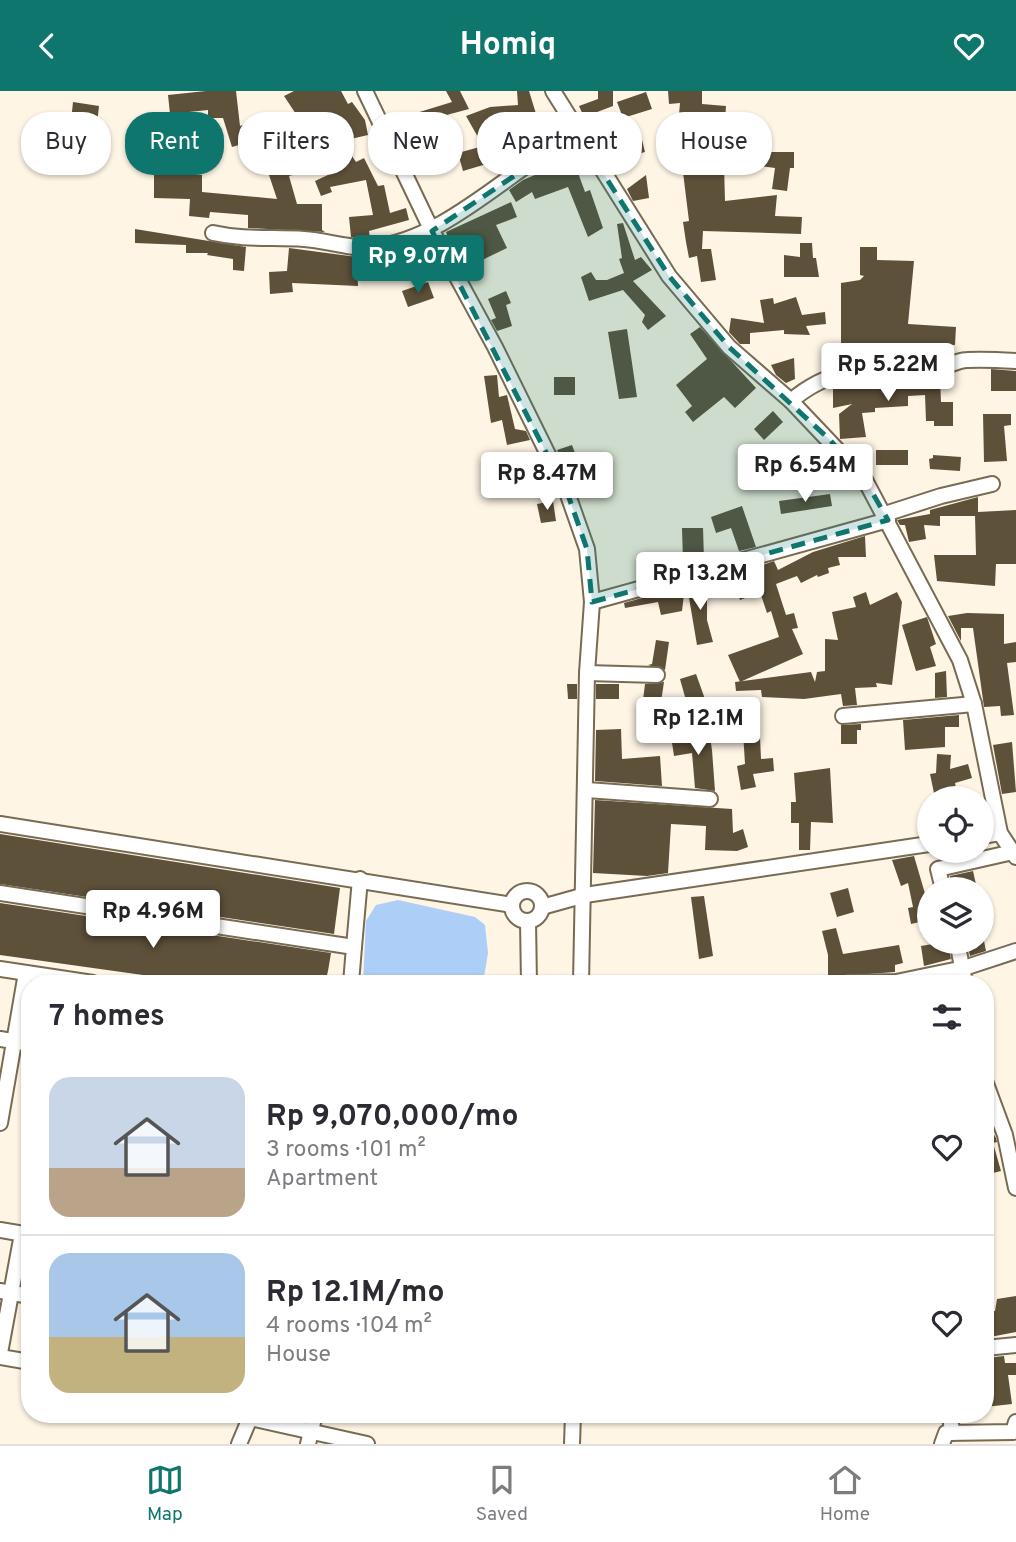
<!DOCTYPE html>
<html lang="en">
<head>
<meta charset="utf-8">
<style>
  :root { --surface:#fff; --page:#f7f7f7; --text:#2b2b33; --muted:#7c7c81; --line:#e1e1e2; --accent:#0f766e }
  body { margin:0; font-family:Overpass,sans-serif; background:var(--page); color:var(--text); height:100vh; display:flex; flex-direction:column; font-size:26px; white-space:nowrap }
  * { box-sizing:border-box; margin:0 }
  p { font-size:23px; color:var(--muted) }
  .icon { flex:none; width:38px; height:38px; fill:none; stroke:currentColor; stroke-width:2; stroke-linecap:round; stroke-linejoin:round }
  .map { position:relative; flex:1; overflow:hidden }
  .panel { position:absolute; left:21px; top:884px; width:973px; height:448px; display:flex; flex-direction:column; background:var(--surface); border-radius:28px; box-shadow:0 2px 5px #0004 }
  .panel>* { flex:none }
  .top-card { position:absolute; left:21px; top:21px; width:975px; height:63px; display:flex; gap:14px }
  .buttons { position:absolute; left:917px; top:695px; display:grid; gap:14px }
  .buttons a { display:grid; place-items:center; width:77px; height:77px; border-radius:50%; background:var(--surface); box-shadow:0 2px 5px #0004; font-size:35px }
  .price { position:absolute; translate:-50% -60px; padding:0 16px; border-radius:7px; background:#fff; color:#222; font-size:23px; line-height:46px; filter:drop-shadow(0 2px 4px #0008) }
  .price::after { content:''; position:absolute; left:50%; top:42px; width:21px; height:16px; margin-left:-10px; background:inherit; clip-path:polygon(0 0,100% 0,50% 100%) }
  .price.on { background:var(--accent); color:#fff }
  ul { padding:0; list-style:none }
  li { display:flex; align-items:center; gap:21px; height:175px; padding:0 28px }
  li+li { border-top:2px solid var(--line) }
  li span { display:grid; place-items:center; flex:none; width:196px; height:140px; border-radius:21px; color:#555 }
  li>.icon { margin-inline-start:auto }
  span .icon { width:84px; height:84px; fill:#fffc; stroke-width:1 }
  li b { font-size:30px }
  h2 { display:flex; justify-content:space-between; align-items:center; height:84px; padding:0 28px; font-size:30px }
  .tag { padding:0 24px; border-radius:28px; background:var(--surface); box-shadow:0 2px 5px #0004; font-size:24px; line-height:63px }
  .tag.on { background:var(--accent); color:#fff }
  header { display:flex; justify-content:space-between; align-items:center; height:91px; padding:0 28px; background:var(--accent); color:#fff; font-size:32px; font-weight:700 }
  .dock { display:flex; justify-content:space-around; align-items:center; height:98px; border-top:2px solid var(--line); background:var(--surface); font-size:19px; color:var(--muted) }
  .dock a { display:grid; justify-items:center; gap:4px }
  .dock .on { color:var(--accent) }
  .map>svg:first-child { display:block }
  .water { fill:#adcef6 }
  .building { fill:#5e513a }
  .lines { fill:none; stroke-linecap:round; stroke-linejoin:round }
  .street-casing { stroke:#786b53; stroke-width:18 }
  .street { stroke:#fff; stroke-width:14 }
  .marked { fill:#0f766e; fill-opacity:0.2; stroke:#0f766e; stroke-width:5; stroke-dasharray:14 9; stroke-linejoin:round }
</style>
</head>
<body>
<header><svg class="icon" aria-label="back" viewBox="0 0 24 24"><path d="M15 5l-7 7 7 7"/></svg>Homiq<svg class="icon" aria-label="heart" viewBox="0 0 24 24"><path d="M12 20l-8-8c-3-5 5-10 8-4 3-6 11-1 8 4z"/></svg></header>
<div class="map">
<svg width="1016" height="1353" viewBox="0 0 1016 1353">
  <rect width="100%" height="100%" fill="#fef5e5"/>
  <path class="water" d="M398 809 475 826 485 834 488 862 483 892H363L366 830 376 814Z"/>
  <g class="building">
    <path d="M206 0H236L240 35 261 27 268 46 232 56 223 27H208V19L170 23 168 4Z"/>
    <path d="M294 0H341L348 13 352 11 365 29 368 44 342 50 356 71 364 67 378 95 384 94 390 122 406 117 409 129 369 140 370 147 351 146 349 126 373 124 366 89 330 96 332 101 321 105 315 90 330 83 327 70 284 5Z"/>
    <path d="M446 0H460L469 18 402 36 400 27 452 11Z"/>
    <path d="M517 0H529L537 26 502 31 517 66 501 73 500 69 463 80 458 62 483 55 466 25 490 16 518 14Z"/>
    <path d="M598 0H613V15L584 26 579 15 598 8Z"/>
    <path d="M668 0H702V13L726 15 725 30 770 38 769 61H794V77H790L787 100 772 98 775 77 733 71 737 44 710 40 706 74 724 73 725 110 777 104 775 125 802 126 801 143 703 140 702 158H711L716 189 701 191 697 165 689 167 686 151 683 131 689 130 681 65 694 63 697 37 678 35 680 12 669 13Z"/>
    <path d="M646 1 652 18 623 27 617 11Z"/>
    <path d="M73 11 99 15 97 33 71 30Z"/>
    <path d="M551 27 559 45 545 51 537 33Z"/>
    <path d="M433 34 444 56 419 67 407 46Z"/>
    <path d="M157 40 161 65 144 67 140 42Z"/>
    <path d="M642 49 645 61 609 71 601 58Z"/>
    <path d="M303 64 307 80 289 85 297 113H322V139L325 141 248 137V124L210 121 209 127 189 125 190 108 154 107V82H175L202 84V101L277 108 267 78Z"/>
    <path d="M573 68 585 101 590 99 603 137 588 146 568 96 535 108 532 101 516 111 509 99 523 89Z"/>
    <path d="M646 84 649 107 633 110 627 98Z"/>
    <path d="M511 111 517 126 496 134 507 157 480 170 469 146 451 154 446 141Z"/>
    <path d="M623 132 635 169 641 166 652 179 633 190 666 225 648 239 642 231 645 224 623 199 589 210 581 186 591 181 596 189H607L624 182 619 168 622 167 617 133Z"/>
    <path d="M135 138 246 156 244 180 233 179V168L207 164 208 162H186V154L135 152Z"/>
    <path d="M800 152H812L813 167H816L819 186H784V164L800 166Z"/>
    <path d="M860 156H877V169L914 170 908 233 956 236 955 254 940 253V258L930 257 929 263 901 261V255L878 254 841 261V192L860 189 864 185 860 184Z"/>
    <path d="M289 157 357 166 358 195 292 192 293 201 270 203 269 181 287 180Z"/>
    <path d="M428 191 434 207 408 216 402 200Z"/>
    <path d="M506 200 511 212 506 214 512 235 497 240 491 229 496 227 488 208Z"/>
    <path d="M796 206 802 224 825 221 826 233 806 235 810 244 784 243V239L750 242V253H740L729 241 731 227 764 232 760 209 773 207 774 213Z"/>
    <path d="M700 236 756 297 735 317 724 306 693 331 685 321 692 315 676 294 707 268 690 243Z"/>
    <path d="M627 238 637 306 619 308 608 241Z"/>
    <path d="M794 267 795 288 786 292 776 284 771 274Z"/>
    <path d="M991 278 1016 280V300H991Z"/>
    <path d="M497 284 499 306 507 304 515 338 526 340 530 349 507 354 502 329 491 332 484 285Z"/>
    <rect x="554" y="286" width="21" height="18"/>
    <path d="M940 286 941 311H953V335H934V330H926L925 304 908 305V315L875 317V321L862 322 866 346 840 348 839 323 852 313 833 317V296L869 288V296L904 294V287Z"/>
    <path d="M773 320 783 331 764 349 754 338Z"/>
    <path d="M983 323H1011V334L1004 335 1007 370 984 371Z"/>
    <path d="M572 354 581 378 568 383 557 359Z"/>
    <rect x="876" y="359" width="32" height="15"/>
    <path d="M933 364 961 366 960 380 930 378 929 368 933 367Z"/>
    <path d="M811 368 823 386 810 395 798 377Z"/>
    <path d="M830 403 832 415 781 423 779 410Z"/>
    <path d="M978 406V421L1016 419V473H996L995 495 937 490 934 464H976L975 425H940V435L924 434 926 448 909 451 905 434H900L897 429 930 423V419Z"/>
    <path d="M553 410 556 430 541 432 537 413Z"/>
    <path d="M742 415 756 456 739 460 731 437 716 442 711 426Z"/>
    <path d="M682 437H703L704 469 683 470Z"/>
    <path d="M865 445 866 466H838L840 474 828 477 829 482 818 486 817 484 801 492 797 485 776 493 786 524 794 522 798 537 792 538 803 563 740 591 728 564 779 546 771 520 767 522 760 501 740 509 732 485 774 470 778 479 813 461Z"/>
    <path d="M704 490H707V529L713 551 697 554 687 495Z"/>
    <path d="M685 495 682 520 661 524 658 511 625 517 624 512Z"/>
    <path d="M866 501 870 514 897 501 902 511 892 594 876 592 877 596 855 597 857 614 843 615 841 603 804 608 762 606 761 599 736 600 735 591 811 581 815 591 817 581 825 580V548L838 549 832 521 856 516 853 506Z"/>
    <path d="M967 522 1004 523V553L1016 551V571L1007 572 1014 624 1001 625 1000 615 984 616 973 537H961V550L948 525Z"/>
    <path d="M927 526 936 553 930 556 936 575 916 580 902 534Z"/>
    <path d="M656 549 669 551 665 579 648 574 652 573Z"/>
    <path d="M946 580 947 606 935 607V582Z"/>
    <path d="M696 583 705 608 687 613 680 588Z"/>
    <path d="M664 591 661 611 643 609 645 593Z"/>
    <path d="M567 593H577V608H568Z"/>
    <rect x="596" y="593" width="23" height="15"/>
    <path d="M759 623 761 668 773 667 774 680 753 683 756 696 741 699 737 675 745 673 742 624Z"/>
    <path d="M959 624V636H945V656L905 659 903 629Z"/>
    <path d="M861 633V639H857V653H841V634Z"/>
    <path d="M621 638 622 668 660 665 662 695 595 690 596 639Z"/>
    <path d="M709 640 712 659 715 700 695 697 692 662 674 665 671 645Z"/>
    <path d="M1012 651 1016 701 1002 703 993 654Z"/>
    <path d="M937 663 951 664 950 678 968 673 972 687 955 692 958 707H935L930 683 936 682Z"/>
    <path d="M830 677 833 732 811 731 810 759H799V732H791V711H796L794 682Z"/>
    <path d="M595 709 732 718 733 742 743 738 748 756 737 760 705 759 706 735 671 733 668 782 647 785 593 782Z"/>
    <path d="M0 743 340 797 334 843 0 793Z"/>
    <path d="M914 765 926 806 929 829 911 833 908 817 913 816 908 792 901 795 892 769Z"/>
    <path d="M973 780 977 798H952L950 785Z"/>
    <path d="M848 797 854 821 837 826 830 802Z"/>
    <path d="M704 805 713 865 699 868 691 806Z"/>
    <path d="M0 812 331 862 328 880 325 892H200L0 864Z"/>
    <path d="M836 837 843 863 899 854 903 872 895 874V881L828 886V864L822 840Z"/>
    <path d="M984 850 986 860 970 865 967 851Z"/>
    <path d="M944 851 948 854 951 868 924 875 921 855Z"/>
    <path d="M989 1035 996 1047 997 1051 993 1052 1001 1080 985 1084V1036Z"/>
    <path d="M1016 1205V1241L985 1247V1221L995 1220 997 1208Z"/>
    <path d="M1004 1265 1005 1272H1016V1284H1008L1012 1313 985 1316V1267Z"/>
  </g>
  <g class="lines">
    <defs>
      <g id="street">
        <path d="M365 0 432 140 495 256 568 404 587 458 592 511 587 582 581 892"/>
        <path d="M553 0 669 185 729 256 791 310 864 387 960 569 974 613 1000 742 1016 766"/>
        <path d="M213 142C244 149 272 146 304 148 326 149 351 159 373 156 433 150 487 101 536 68L552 69 583 51"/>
        <path d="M791 310C838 269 884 280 941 276 950 275 958 269 967 269 983 268 1000 269 1016 270"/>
        <path d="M885 423 941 405 992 393"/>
        <path d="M592 511 888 429"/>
        <path d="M587 582 657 584"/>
        <path d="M843 625 974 613"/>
        <path d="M587 699 710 708"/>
        <path d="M0 733 512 814"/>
        <path d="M982 745 1000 742"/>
        <path d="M943 798 938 778 1013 761"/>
        <circle cx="527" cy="815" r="15"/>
        <path d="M0 802 354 856 351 892"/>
        <path d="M542 816 585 804 929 753"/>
        <path d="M528 830 529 892"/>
        <path d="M957 850 965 892"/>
        <path d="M354 856 360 788"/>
        <path d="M0 878 93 892"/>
        <path d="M848 892 896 891 964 877 1016 860"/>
        <path d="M0 948 30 953"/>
        <path d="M985 990 1005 1044 1016 1097"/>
        <path d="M0 1032 26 882"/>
        <path d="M0 1139 30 1144"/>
        <path d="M0 1200 30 1205"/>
        <path d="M985 1257 1016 1254"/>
        <path d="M0 1262 22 1143"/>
        <path d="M0 1266 30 1271"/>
        <path d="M950 1323 952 1342"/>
        <path d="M239 1353 250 1327 367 1353"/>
        <path d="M308 1353 315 1323"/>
        <path d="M572 1353 573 1323"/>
        <path d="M942 1353 946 1342 1013 1341 1016 1331"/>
      </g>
    </defs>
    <use href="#street" class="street-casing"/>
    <use href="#street" class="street"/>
  </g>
  <path class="marked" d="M583 51 669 185 729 256 829 348 864 387 888 429 592 511 587 458 568 404 432 140 541 67 547 71Z"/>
</svg>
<div class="buttons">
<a><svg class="icon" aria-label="locate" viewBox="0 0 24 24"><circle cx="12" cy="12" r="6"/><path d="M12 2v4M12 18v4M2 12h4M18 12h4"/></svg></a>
<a><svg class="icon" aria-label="layers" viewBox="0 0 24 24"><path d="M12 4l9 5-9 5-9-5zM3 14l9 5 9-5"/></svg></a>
</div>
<b class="price on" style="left:418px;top:204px">Rp 9.07M</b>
<b class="price" style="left:888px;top:312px">Rp 5.22M</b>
<b class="price" style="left:805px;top:413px">Rp 6.54M</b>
<b class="price" style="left:547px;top:421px">Rp 8.47M</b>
<b class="price" style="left:700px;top:521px">Rp 13.2M</b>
<b class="price" style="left:698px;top:666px">Rp 12.1M</b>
<b class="price" style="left:153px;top:859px">Rp 4.96M</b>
<div class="top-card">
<a class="tag">Buy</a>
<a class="tag on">Rent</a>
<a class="tag">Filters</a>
<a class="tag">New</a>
<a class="tag">Apartment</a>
<a class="tag">House</a>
</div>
<section class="panel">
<h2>7 homes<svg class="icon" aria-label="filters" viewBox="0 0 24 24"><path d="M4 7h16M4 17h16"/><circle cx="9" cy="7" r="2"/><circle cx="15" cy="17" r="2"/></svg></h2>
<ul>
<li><span style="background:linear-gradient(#c9d6e8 65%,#b9a48a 0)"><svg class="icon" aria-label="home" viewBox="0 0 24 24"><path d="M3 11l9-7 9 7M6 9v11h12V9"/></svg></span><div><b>Rp 9,070,000/mo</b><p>3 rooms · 101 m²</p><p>Apartment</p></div><svg class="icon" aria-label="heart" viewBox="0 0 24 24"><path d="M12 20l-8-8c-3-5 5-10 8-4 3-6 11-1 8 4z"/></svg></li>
<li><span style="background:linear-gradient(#a9c7e8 60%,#c2b280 0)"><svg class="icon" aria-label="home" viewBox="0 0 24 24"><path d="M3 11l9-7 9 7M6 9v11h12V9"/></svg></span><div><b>Rp 12.1M/mo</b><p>4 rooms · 104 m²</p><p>House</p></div><svg class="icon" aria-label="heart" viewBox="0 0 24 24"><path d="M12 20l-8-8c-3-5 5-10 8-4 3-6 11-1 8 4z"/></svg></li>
</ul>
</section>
</div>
<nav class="dock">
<a class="on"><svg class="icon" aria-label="map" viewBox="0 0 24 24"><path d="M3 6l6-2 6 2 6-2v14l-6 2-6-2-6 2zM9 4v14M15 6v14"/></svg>Map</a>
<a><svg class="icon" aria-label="saved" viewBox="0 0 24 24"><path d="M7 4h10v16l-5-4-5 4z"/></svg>Saved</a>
<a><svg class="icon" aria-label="home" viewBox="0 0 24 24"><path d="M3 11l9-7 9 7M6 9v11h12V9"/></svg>Home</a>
</nav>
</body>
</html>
